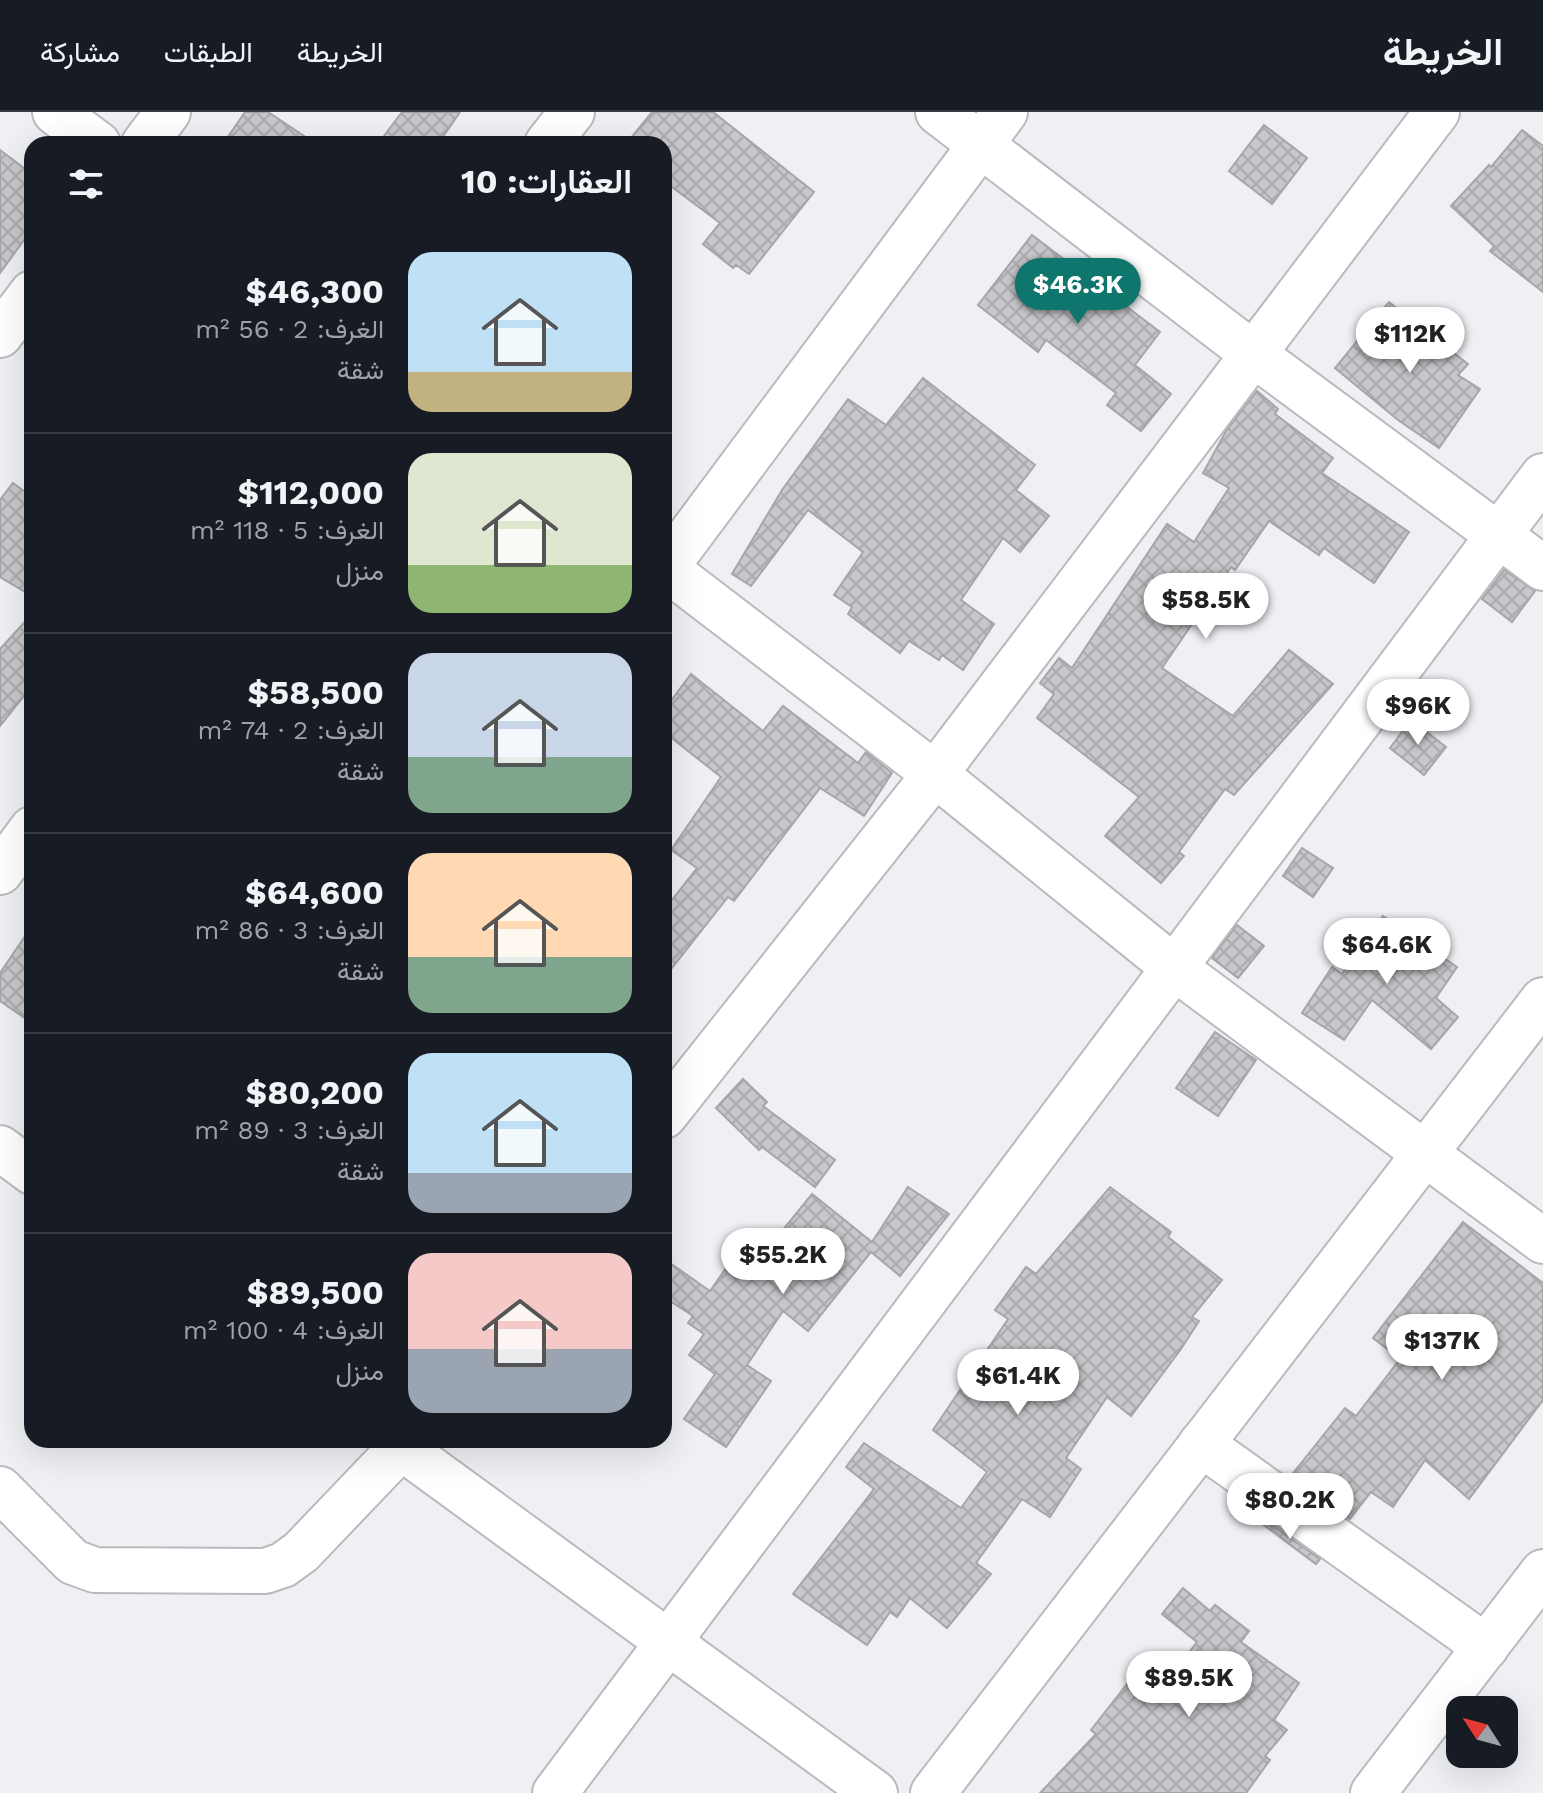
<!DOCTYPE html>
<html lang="ar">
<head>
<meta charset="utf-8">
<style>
  :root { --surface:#171b24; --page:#20242c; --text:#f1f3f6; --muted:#9ea1a6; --line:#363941; --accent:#0f766e }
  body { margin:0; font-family:"Work Sans",Vazirmatn,sans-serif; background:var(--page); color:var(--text); direction:rtl; height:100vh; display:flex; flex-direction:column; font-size:30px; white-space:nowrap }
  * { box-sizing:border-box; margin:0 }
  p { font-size:26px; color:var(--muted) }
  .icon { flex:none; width:44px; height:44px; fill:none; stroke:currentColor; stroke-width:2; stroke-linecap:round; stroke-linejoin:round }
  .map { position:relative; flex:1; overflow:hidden; direction:ltr }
  .drawer { position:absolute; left:24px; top:24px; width:648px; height:1312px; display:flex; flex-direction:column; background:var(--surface); border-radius:24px; box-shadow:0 8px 32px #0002; direction:rtl }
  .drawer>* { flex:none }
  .needle { width:52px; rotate:306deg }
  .controls { position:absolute; left:1446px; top:1584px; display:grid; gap:16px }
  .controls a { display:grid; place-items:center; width:72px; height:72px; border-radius:16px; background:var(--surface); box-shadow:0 8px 32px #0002; font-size:40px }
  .price { position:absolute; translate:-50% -68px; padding:0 18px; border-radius:28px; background:#fff; color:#222; font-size:26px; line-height:52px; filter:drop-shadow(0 2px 4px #0008) }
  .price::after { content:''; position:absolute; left:50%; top:48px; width:24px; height:18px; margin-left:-12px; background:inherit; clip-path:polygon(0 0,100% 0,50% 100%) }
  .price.on { background:var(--accent); color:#fff }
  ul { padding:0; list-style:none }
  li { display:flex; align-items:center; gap:24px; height:200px; padding:0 40px }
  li+li { border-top:2px solid var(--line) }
  li span { display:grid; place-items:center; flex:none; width:224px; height:160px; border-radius:24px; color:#555 }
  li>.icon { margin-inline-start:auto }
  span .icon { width:96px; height:96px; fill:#fffc; stroke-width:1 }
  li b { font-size:34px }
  h2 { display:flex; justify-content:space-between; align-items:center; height:96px; padding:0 40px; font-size:34px }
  header { display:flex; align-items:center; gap:48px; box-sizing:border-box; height:112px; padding:0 40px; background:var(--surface); border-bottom:2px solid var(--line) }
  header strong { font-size:38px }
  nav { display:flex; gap:44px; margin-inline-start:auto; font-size:28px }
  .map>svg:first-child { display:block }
  .building { fill:url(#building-cross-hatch); stroke:#a5a6a9; stroke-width:2 }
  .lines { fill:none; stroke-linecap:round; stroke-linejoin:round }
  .minor-casing { stroke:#b9babe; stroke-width:48 }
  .minor { stroke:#fff; stroke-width:44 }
</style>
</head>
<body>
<header>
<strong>الخريطة</strong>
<nav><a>الخريطة</a><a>الطبقات</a><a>مشاركة</a></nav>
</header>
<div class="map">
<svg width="1543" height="1681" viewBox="0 0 1543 1681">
  <defs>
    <pattern id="building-cross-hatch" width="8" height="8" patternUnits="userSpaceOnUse" patternTransform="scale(2)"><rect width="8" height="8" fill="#c8c8cc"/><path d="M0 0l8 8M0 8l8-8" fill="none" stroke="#ababae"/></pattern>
  </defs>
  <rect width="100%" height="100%" fill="#eff0f4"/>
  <g class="building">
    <path d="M245 0H268L316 32H223Z"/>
    <path d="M402 0H460L438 32H378Z"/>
    <path d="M652 0H713L814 80 749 162 736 153 733 156 703 132 720 111 664 69V32H626Z"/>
    <path d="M1264 13 1307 46 1272 92 1229 59Z"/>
    <path d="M1522 18 1543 34V180L1490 139 1494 134 1451 94 1489 53 1491 55Z"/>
    <path d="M0 38 32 62V117L0 161Z"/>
    <path d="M1032 123 1160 220 1135 253 1171 282 1141 319 1107 293 1116 281 1046 228 1038 240 978 193Z"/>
    <path d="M1389 190 1468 252 1458 263 1480 277 1439 336 1398 308 1335 256Z"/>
    <path d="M923 266 1035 353 1016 378 1049 404 1020 440 1003 426 961 488 994 512 963 558 942 543 939 548 909 529 900 541 848 502 852 495 834 483 863 440 808 398 751 474 732 462 782 378 848 287 886 313Z"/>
    <path d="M1257 279 1278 297 1275 302 1333 346 1322 361 1409 420 1374 471 1324 436 1319 443 1269 409 1235 458 1231 455 1162 556 1233 604 1289 538 1333 572 1234 683 1225 677 1179 740 1184 744 1161 771 1105 724 1139 685 1037 606 1054 582 1040 571 1059 546 1072 556 1167 412 1194 430 1229 376 1203 361 1226 319Z"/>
    <path d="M13 371 32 385V484L0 465V388Z"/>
    <path d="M1504 458 1535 479 1512 510 1482 487Z"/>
    <path d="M32 502V574L0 614V537Z"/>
    <path d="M691 562 763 619 783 594 858 651 866 640 892 661 864 704 820 676 734 789 728 785 664 866V798L697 756 671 738 721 665 664 620V598Z"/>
    <path d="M1411 608 1446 635 1424 663 1390 636Z"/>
    <path d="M1302 736 1333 756 1313 785 1283 764Z"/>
    <path d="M1383 804 1457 855 1436 886 1458 905 1431 937 1372 888 1344 928 1302 901 1332 855 1342 862Z"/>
    <path d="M1237 813 1264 834 1238 866 1212 846Z"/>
    <path d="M32 814V911L0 889V861Z"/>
    <path d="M1215 920 1256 948 1218 1004 1176 976Z"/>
    <path d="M743 967 767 990 763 994 835 1048 815 1075 762 1035 759 1038 716 996Z"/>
    <path d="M908 1075 949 1102 900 1164 871 1140 808 1219 783 1199 747 1253 771 1269 726 1335 684 1307 715 1262 689 1243 704 1222 688 1211 693 1204 664 1185V1147L710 1179 738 1139 756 1151 812 1082 872 1130Z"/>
    <path d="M1110 1075 1171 1120 1168 1125 1222 1168 1192 1205 1199 1209 1181 1237 1131 1304 1107 1285 1066 1346 1081 1357 1050 1405 1022 1387 976 1451 991 1462 947 1516 910 1486 897 1505 890 1500 867 1533 793 1482 874 1377 846 1355 864 1331 961 1396 987 1360 933 1318 1008 1207 995 1198 1026 1155 1036 1162Z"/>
    <path d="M1463 1110 1543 1171V1288L1469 1387 1425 1348 1393 1395 1371 1380 1350 1407 1290 1365 1345 1296 1356 1304 1400 1247 1373 1226Z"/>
    <path d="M1260 1405 1320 1447 1316 1452 1257 1408Z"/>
    <path d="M1183 1476 1210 1499 1215 1493 1249 1519 1241 1530 1299 1571 1274 1608 1287 1618 1265 1644 1270 1648 1246 1681H1040L1096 1622 1091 1618 1127 1572 1150 1590 1197 1530 1162 1502Z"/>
  </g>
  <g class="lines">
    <defs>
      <g id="minor">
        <path d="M55 0 98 32"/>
        <path d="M938 0 1252 241 1543 456"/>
        <path d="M144 32 168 0"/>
        <path d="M547 32 572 0"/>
        <path d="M0 223 32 181"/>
        <path d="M664 455 935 662 1172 854 1543 1129"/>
        <path d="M664 458 1005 0"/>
        <path d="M0 760 32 717"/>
        <path d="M664 1004 935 662 1437 0"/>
        <path d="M0 1036 32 1060"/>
        <path d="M391 1328 875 1681"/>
        <path d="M1201 1332 1486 1535"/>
        <path d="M0 1377 73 1450 95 1458 265 1459 283 1453 301 1440 408 1328"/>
        <path d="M555 1681 1543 364"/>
        <path d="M933 1681 1543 888"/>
        <path d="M1373 1681 1543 1460"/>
      </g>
    </defs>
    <use href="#minor" class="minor-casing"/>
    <use href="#minor" class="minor"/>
  </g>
</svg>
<div class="controls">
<a><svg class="needle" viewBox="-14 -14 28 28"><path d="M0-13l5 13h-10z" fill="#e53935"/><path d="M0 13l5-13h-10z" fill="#9ea1a6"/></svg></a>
</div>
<b class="price on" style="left:1078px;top:214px">$46.3K</b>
<b class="price" style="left:1410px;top:263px">$112K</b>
<b class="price" style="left:1206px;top:529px">$58.5K</b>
<b class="price" style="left:1418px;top:635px">$96K</b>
<b class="price" style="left:1387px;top:874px">$64.6K</b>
<b class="price" style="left:783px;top:1184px">$55.2K</b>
<b class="price" style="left:1442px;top:1270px">$137K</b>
<b class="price" style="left:1018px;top:1305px">$61.4K</b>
<b class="price" style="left:1290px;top:1429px">$80.2K</b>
<b class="price" style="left:1189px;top:1607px">$89.5K</b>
<section class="drawer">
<h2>العقارات: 10<svg class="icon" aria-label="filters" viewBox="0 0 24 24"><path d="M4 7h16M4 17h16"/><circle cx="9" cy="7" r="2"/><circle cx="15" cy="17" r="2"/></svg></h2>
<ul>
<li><span style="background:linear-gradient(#bfe0f5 75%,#c2b280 0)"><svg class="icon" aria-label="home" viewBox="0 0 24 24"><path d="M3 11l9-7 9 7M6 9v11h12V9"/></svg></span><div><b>$46,300</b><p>الغرف: 2 · 56 m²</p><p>شقة</p></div></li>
<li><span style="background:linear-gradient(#dfe7d0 70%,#8fb573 0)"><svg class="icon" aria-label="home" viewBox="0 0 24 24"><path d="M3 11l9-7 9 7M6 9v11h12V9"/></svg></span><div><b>$112,000</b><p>الغرف: 5 · 118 m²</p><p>منزل</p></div></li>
<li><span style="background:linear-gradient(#c9d6e8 65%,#7fa58c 0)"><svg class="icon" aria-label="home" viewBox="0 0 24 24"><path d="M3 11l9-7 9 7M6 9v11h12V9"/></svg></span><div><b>$58,500</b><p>الغرف: 2 · 74 m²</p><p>شقة</p></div></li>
<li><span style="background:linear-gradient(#ffd9b3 65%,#7fa58c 0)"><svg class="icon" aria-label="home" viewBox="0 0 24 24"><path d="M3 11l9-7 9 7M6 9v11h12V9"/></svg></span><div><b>$64,600</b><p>الغرف: 3 · 86 m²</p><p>شقة</p></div></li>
<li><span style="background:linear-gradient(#bfe0f5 75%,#9aa5b1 0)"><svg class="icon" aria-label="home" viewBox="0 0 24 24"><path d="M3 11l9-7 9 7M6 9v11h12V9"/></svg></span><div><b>$80,200</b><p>الغرف: 3 · 89 m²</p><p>شقة</p></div></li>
<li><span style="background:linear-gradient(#f6c9c9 60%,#9aa5b1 0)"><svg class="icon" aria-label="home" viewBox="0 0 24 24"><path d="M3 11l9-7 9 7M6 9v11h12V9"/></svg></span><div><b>$89,500</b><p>الغرف: 4 · 100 m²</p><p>منزل</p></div></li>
</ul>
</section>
</div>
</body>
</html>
